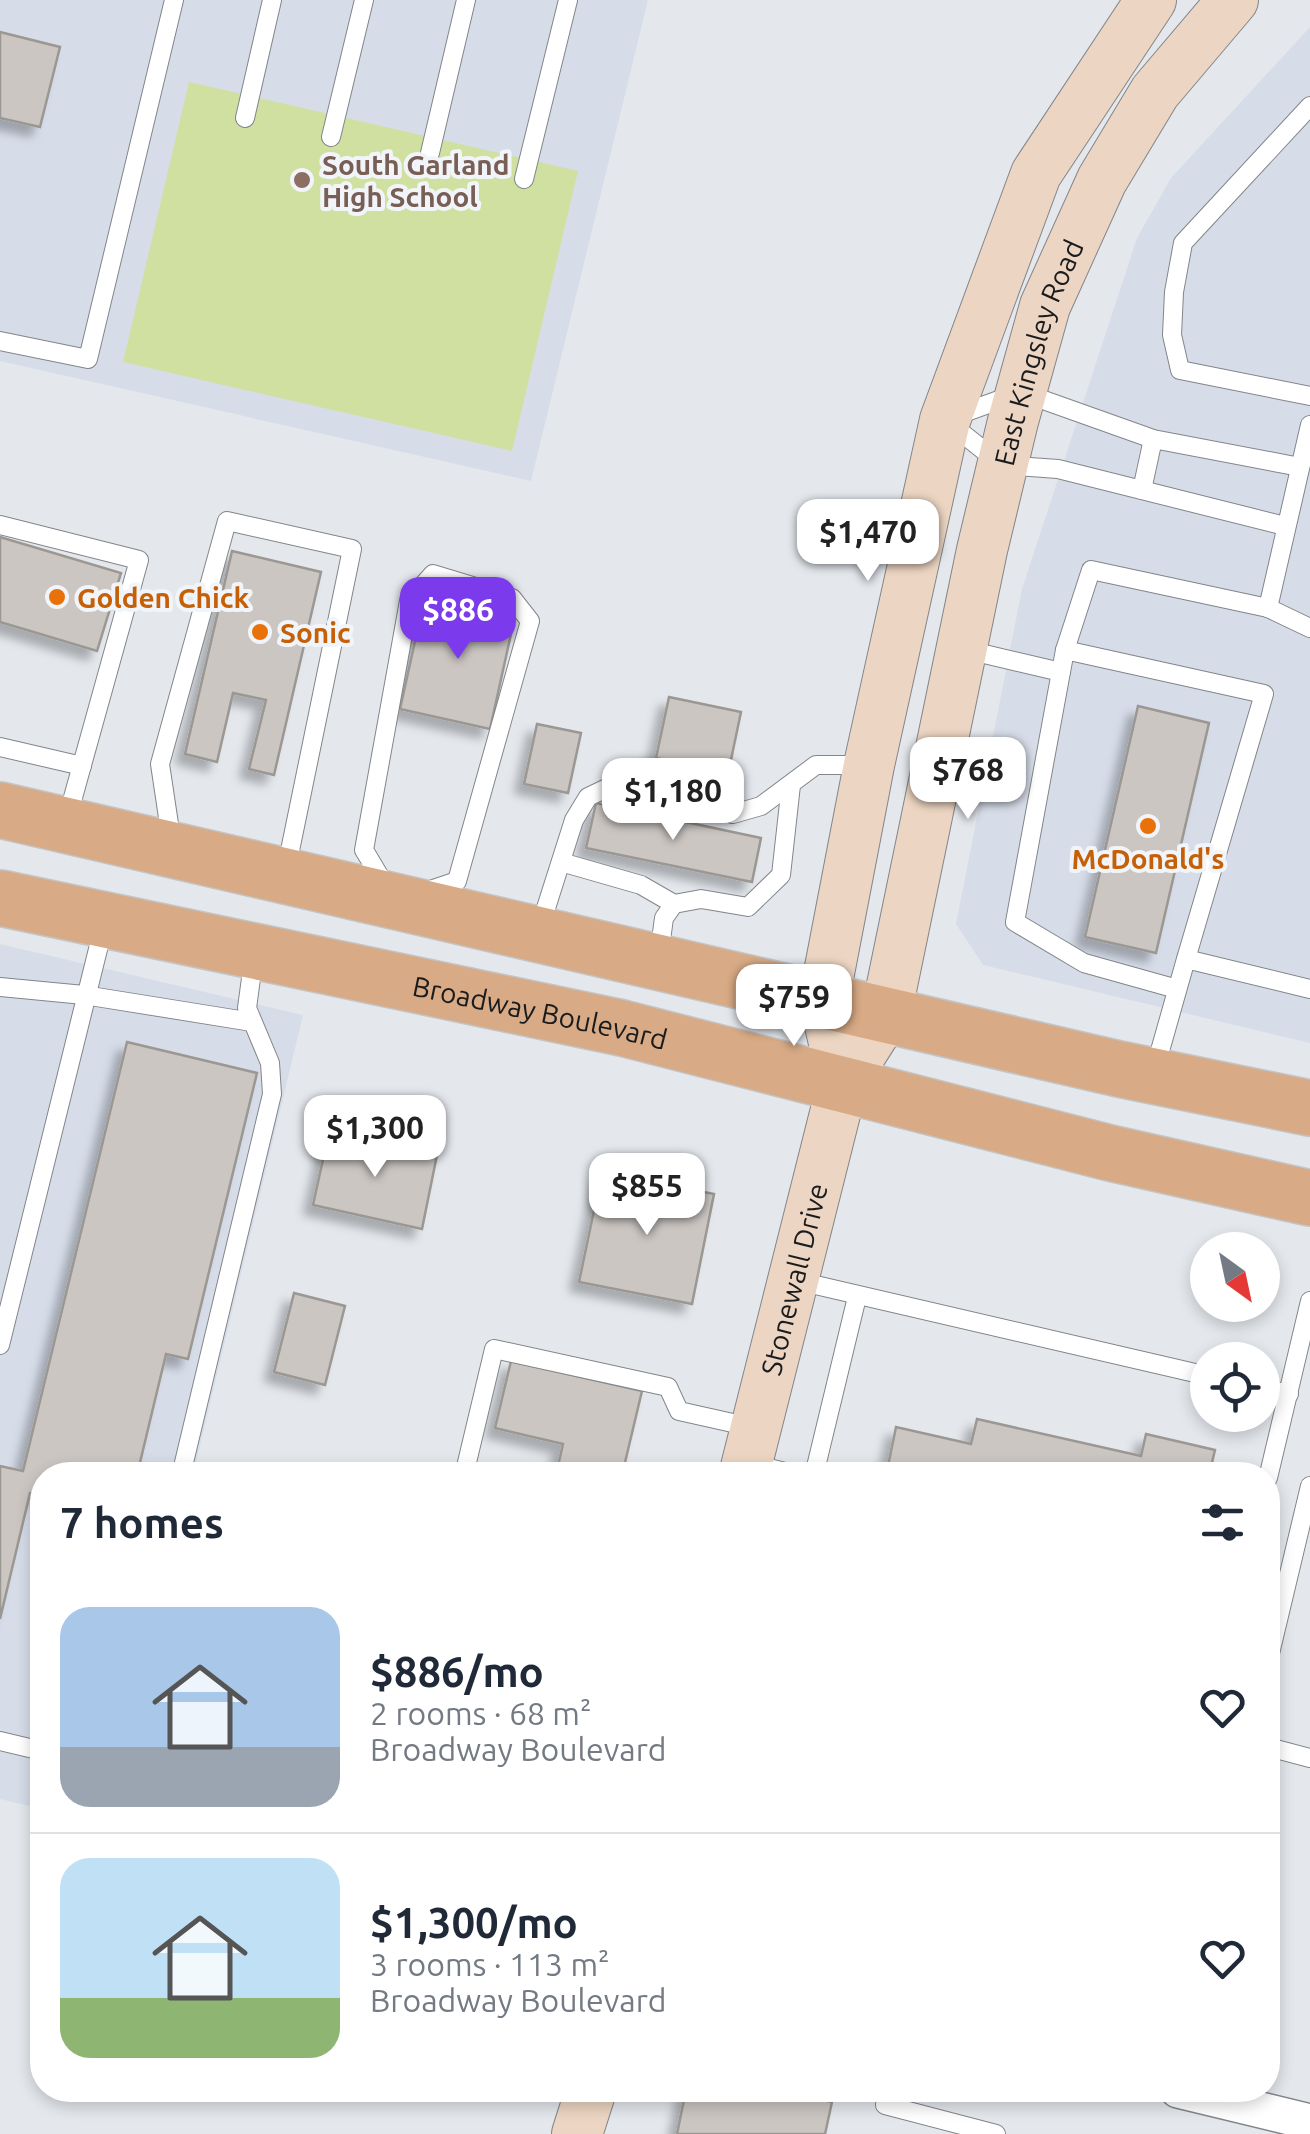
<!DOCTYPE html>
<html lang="en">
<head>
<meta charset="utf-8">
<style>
  :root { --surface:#fff; --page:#f6f6f7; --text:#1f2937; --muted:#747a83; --line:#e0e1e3; --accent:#7c3aed }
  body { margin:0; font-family:Ubuntu,sans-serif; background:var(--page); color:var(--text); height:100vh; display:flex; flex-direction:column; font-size:38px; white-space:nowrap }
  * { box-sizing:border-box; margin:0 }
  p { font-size:32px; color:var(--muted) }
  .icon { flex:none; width:55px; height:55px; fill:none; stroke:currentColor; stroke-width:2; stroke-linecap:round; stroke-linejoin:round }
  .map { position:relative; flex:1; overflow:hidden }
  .drawer { position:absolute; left:30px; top:1462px; width:1250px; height:640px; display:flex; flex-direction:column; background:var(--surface); border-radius:40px; box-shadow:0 5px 15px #0003 }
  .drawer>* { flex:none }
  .needle { width:65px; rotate:147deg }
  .buttons { position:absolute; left:1190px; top:1232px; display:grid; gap:20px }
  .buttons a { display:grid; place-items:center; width:90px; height:90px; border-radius:50%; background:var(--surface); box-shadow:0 5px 15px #0003; font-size:50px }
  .price { position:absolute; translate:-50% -85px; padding:0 22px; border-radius:20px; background:#fff; color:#222; font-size:32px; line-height:65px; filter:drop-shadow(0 2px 5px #0008) }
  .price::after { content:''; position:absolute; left:50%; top:60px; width:30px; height:22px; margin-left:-15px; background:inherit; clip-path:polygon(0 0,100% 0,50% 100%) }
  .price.on { background:var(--accent); color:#fff }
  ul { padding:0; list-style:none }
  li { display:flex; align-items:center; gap:30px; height:250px; padding:0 30px }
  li+li { border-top:2px solid var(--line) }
  li span { display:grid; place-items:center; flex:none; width:280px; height:200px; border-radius:30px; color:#555 }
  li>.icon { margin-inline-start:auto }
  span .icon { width:120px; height:120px; fill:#fffc; stroke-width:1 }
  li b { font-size:42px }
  h2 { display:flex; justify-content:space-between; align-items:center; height:120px; padding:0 30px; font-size:42px }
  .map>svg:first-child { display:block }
  .built { fill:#d6dde9 }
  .green { fill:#d0e0a1 }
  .building { fill:#cbc6c2; stroke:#9b9793; stroke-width:2.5; filter:url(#shadow) }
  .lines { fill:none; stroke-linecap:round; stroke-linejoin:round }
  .lane-casing { stroke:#828589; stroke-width:20 }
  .street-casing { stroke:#828589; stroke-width:38 }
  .secondary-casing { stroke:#828589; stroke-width:52 }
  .primary-casing { stroke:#c3c4c4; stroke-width:58 }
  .lane { stroke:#fff; stroke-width:18 }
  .street { stroke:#fff; stroke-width:35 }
  .secondary { stroke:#ecd5c2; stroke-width:50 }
  .primary { stroke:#d8aa85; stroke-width:55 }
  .education-dot { fill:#8d6e63; stroke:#f1f5fa; stroke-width:4 }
  .food-dot { fill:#e8710a; stroke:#f1f5fa; stroke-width:4 }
  .labels { text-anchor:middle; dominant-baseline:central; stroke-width:8; stroke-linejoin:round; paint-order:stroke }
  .education-label { font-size:28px; font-weight:bold; fill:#785e54; stroke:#f1f5fa; text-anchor:start }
  .street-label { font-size:28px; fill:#1a1b1d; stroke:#f1f5fa }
  .food-label { font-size:28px; font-weight:bold; fill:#c56008; stroke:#f1f5fa; text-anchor:start }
</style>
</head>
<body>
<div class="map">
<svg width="1310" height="2134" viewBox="0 0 1310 2134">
  <defs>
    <filter id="shadow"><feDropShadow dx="-9" dy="9" stdDeviation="5" flood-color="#0004"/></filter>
  </defs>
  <rect width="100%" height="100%" fill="#e4e8ed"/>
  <g class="built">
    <path d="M0 0H648L531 481 0 361Z"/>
    <path d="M1310 27V1043L983 965 956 924 1022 589 1137 238 1171 178Z"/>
    <path d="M0 944 303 1015 193 1475H42V1809L0 1799Z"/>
  </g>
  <path class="green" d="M189 82 578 171 512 451 123 362Z"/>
  <g class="building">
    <path d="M0 32 60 47 40 127 0 118Z"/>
    <path d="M0 537 121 573 97 651 0 622Z"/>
    <path d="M232 551 321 572 274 775 249 769 266 700 233 693 217 762 185 754Z"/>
    <path d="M425 596 515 616 490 729 400 709Z"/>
    <path d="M669 697 741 712 728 774 656 758Z"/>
    <path d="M1138 706 1209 723 1156 953 1085 937Z"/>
    <path d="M537 724 581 733 568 793 524 784Z"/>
    <path d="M596 803 761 838 752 882 586 848Z"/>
    <path d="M127 1042 257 1073 188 1359 166 1354 137 1475H42V1496L30 1493 0 1619V1466L23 1471Z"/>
    <path d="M329 1132 437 1155 422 1229 313 1205Z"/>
    <path d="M602 1172 714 1194 692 1304 579 1282Z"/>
    <path d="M294 1293 345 1306 325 1385 274 1372Z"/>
    <path d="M511 1361 642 1391 622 1475H556L563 1444 495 1428Z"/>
    <path d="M977 1419 1141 1456 1146 1434 1215 1450 1209 1475H895L897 1468 888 1466 896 1427 971 1444Z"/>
    <path d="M686 2090H774L832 2102 825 2134H677Z"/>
  </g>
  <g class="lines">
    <defs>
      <g id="lane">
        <path d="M1310 106 1183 243 1174 292 1172 335 1180 370 1310 396"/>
        <path d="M245 118 272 0"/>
        <path d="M331 137 364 0"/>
        <path d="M430 153 466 0"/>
        <path d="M524 179 568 0"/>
        <path d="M0 341 88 359 174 0"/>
        <path d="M955 416 1021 392 1153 439 1300 467"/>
        <path d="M948 422 1002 465 1058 469 1285 526"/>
        <path d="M1310 425 1268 608 1310 628"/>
        <path d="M1142 490 1153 439"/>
        <path d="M0 525 139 560 67 819"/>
        <path d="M433 574 512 598 530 621 457 881 395 902 364 850 409 601Z"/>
        <path d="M963 649 1061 672"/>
        <path d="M1065 650 1091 570 1268 608"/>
        <path d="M0 747 82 766"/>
        <path d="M172 844 160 764 227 521 352 549 286 870"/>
        <path d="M561 862 641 885 674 904"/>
        <path d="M539 930 574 820 588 797 611 786H631L733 814 761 806 816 765H864"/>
        <path d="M659 955 664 918 674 904 701 899 748 907 781 875 791 785"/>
        <path d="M0 987 84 995 252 1022"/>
        <path d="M1177 989 1084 963 1015 922 1065 650 1264 694 1186 959"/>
        <path d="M1154 1072 1186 959 1310 989"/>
        <path d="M794 1280 1208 1376"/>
        <path d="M0 1345 104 925"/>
        <path d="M1262 1388 1289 1394"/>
        <path d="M749 1463 797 1475"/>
        <path d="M181 1475 272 1094 270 1063 247 1008 254 956"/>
        <path d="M464 1475 494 1349 668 1387 679 1411 755 1428"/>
        <path d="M814 1475 857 1297"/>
        <path d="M1268 1478 1310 1301"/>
        <path d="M1268 1662 1310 1486"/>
        <path d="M0 1741 42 1751"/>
        <path d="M1268 1747 1310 1758"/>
        <path d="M887 2090 885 2105 996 2134"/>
      </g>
      <path id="street" d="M1178 2090 1310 2122"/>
      <g id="secondary">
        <path d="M843 1082 824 999 869 765 945 420 1036 174 1151 0"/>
        <path id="s1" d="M744 1475 843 1082 886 1014 982 550 1013 421 1045 306 1102 180 1155 92 1233 0"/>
        <path d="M577 2134 591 2090"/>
      </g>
      <g id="primary">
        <path d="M0 810 1119 1069 1310 1108"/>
        <path id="s2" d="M0 898 622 1028 1110 1153 1310 1198"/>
      </g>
    </defs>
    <use href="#lane" class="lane-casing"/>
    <use href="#street" class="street-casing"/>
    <use href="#secondary" class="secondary-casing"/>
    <use href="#primary" class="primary-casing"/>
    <use href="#lane" class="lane"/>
    <use href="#street" class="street"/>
    <use href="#secondary" class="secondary"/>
    <use href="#primary" class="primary"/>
  </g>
  <circle class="education-dot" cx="302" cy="180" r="10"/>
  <g class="food-dot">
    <circle cx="57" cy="597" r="10"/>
    <circle cx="260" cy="632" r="10"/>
    <circle cx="1148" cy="826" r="10"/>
  </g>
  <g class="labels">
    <g class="education-label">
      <text x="322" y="164">South Garland<tspan x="322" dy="32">High School</tspan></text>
    </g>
    <g class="street-label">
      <text stroke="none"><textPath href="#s1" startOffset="1165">East Kingsley Road</textPath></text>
      <text stroke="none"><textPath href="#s2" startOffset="552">Broadway Boulevard</textPath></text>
      <text stroke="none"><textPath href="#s1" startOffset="202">Stonewall Drive</textPath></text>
    </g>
    <g class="food-label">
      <text x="77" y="597">Golden Chick</text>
      <text x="280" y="632">Sonic</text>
      <text x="1148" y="858" text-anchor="middle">McDonald's</text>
    </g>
  </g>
</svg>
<div class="buttons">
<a><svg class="needle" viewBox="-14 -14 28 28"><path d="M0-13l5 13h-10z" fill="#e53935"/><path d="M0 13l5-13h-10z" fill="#747a83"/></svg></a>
<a><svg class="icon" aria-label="locate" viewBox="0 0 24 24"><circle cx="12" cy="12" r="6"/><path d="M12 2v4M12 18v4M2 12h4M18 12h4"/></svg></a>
</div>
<b class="price" style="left:868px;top:584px">$1,470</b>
<b class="price on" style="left:458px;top:662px">$886</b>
<b class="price" style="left:968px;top:822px">$768</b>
<b class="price" style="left:673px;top:843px">$1,180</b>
<b class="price" style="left:794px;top:1049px">$759</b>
<b class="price" style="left:375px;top:1180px">$1,300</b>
<b class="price" style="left:647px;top:1238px">$855</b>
<section class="drawer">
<h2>7 homes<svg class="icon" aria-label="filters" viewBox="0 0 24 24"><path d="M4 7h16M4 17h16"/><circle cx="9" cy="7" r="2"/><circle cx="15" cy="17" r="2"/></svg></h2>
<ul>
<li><span style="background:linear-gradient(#a9c7e8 70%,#9aa5b1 0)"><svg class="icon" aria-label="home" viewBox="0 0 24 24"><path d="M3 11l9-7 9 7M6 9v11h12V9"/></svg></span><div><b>$886/mo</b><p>2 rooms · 68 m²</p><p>Broadway Boulevard</p></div><svg class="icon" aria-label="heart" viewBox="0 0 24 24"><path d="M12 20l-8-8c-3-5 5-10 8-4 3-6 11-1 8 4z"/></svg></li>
<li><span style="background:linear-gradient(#bfe0f5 70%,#8fb573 0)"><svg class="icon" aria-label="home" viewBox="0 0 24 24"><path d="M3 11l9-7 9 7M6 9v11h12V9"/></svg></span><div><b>$1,300/mo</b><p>3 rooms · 113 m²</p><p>Broadway Boulevard</p></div><svg class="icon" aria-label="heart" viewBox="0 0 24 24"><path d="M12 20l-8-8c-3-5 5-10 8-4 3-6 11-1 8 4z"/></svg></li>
</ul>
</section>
</div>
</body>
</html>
